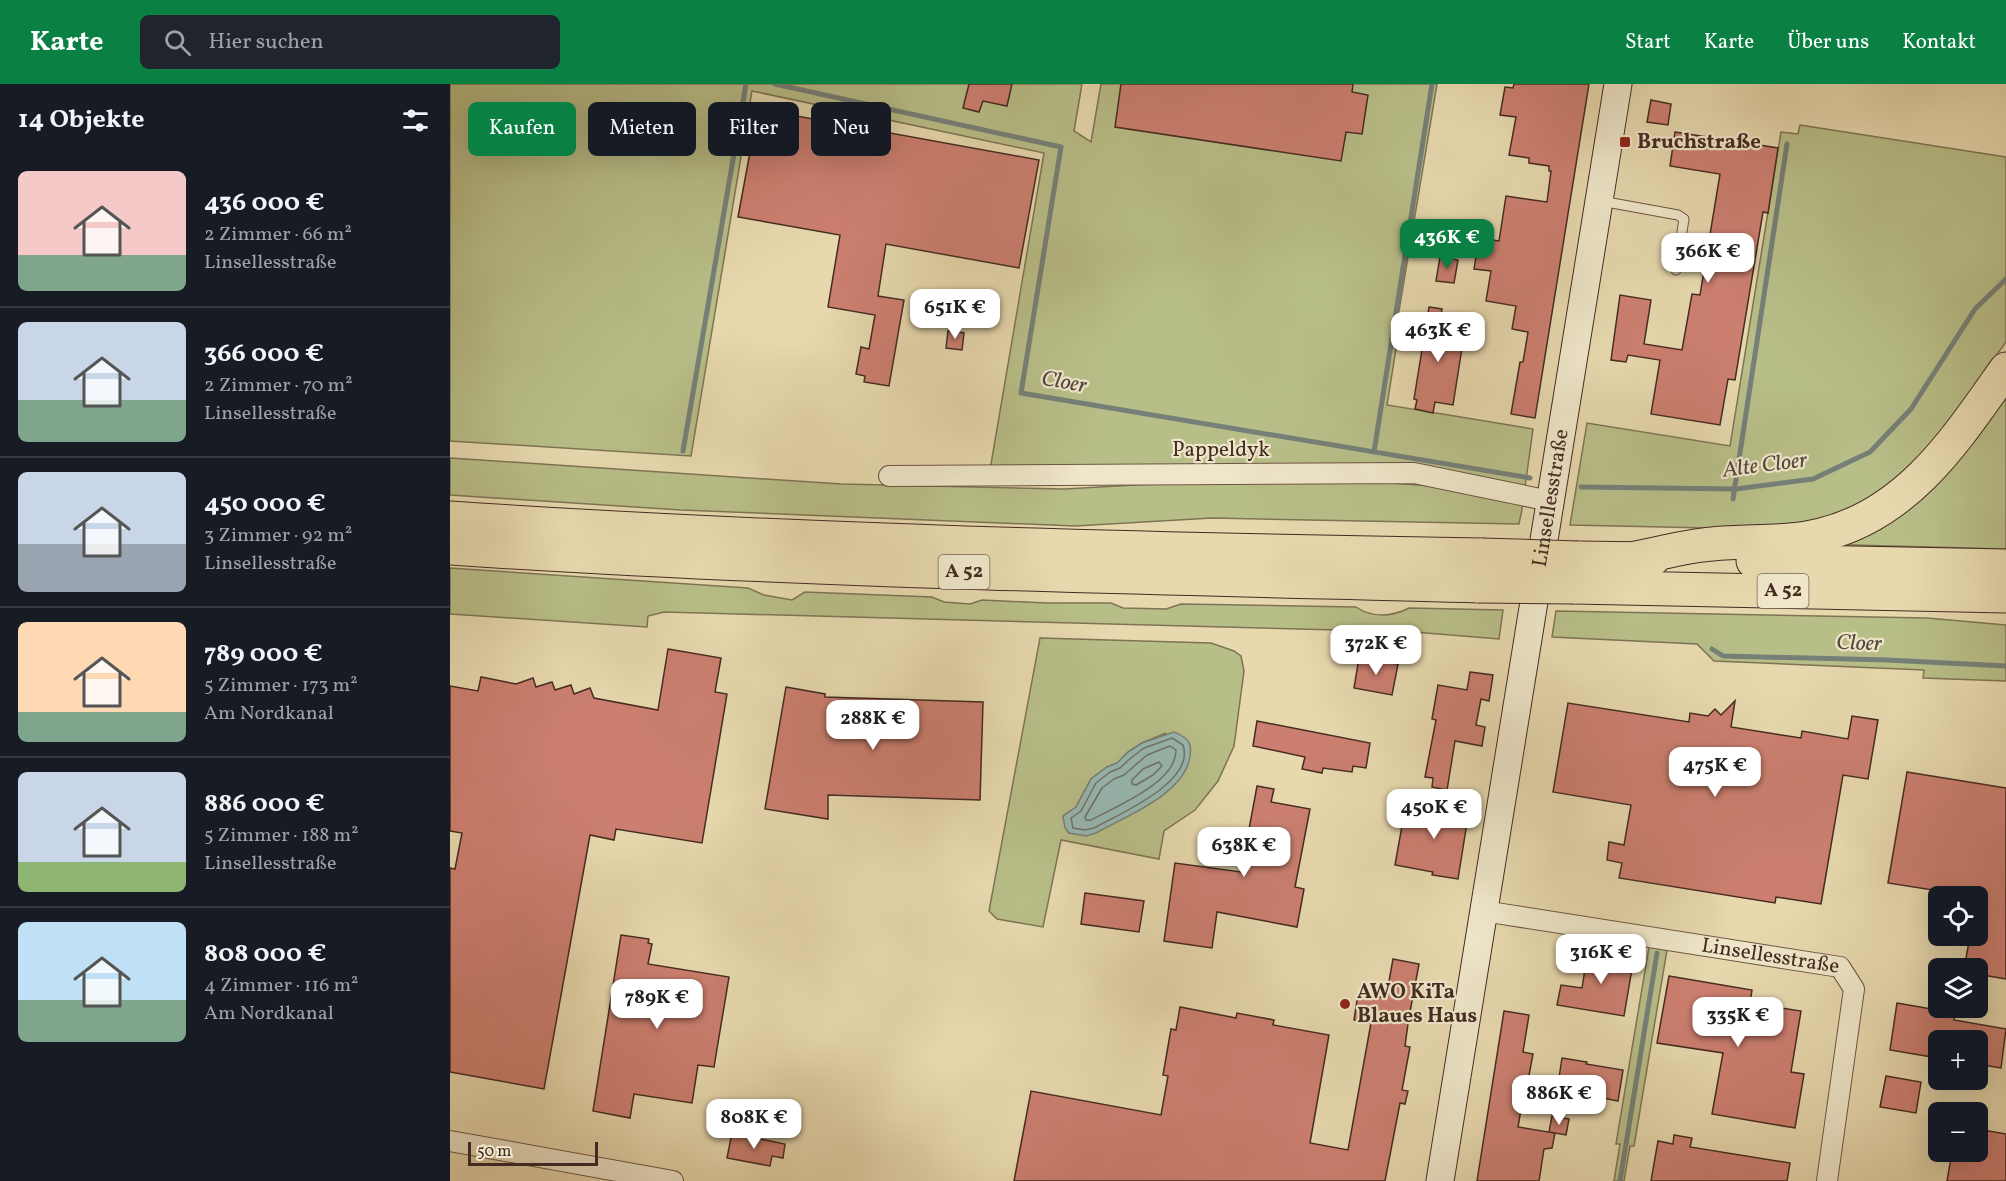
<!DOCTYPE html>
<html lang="de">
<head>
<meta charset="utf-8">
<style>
  :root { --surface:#171b24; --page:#20242c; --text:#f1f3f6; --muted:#9ea1a6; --line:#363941; --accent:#0b8043 }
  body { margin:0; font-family:Vollkorn,serif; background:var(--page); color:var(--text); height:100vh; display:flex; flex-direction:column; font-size:22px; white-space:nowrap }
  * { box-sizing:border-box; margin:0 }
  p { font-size:20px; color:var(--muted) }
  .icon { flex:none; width:33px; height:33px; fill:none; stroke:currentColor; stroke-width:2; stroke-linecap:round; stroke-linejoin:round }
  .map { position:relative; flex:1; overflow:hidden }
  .side { display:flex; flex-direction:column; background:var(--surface); width:450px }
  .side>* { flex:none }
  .hud { position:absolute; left:18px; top:18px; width:570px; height:54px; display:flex; gap:12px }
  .controls { position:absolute; left:1478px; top:802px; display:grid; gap:12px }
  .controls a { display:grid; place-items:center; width:60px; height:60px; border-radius:9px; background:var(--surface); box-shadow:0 6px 24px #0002; font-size:30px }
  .scale { position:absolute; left:18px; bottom:15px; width:130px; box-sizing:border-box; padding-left:6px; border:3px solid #442b21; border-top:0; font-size:16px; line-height:21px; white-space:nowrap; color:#442b21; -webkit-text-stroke:4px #efe6ca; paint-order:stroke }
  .price { position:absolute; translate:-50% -51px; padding:0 14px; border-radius:12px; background:#fff; color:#222; font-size:20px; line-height:39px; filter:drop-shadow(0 2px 3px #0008) }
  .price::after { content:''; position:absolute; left:50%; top:36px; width:18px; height:14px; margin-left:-9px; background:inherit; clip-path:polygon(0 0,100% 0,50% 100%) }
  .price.current { background:var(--accent); color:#fff }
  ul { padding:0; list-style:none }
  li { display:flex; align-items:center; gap:18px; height:150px; padding:0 18px }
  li+li { border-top:2px solid var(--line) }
  li span { display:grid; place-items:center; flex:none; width:168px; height:120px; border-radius:9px; color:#555 }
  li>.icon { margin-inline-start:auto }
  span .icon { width:72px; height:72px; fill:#fffc; stroke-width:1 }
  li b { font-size:26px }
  h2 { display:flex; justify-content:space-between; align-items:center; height:72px; padding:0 18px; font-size:26px }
  .chip { padding:0 21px; border-radius:9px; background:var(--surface); box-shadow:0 6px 24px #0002; font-size:21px; line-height:54px }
  .chip.current { background:var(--accent); color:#fff }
  header { display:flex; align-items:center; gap:36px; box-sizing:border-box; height:84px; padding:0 30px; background:var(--accent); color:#fff }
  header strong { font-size:28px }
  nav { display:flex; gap:33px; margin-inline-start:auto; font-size:21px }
  .search { width:420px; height:54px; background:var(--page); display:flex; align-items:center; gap:15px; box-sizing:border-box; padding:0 21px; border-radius:9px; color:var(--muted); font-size:22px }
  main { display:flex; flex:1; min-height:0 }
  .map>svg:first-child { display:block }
  .green { fill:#b8be88; stroke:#7e7454; stroke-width:1.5; fill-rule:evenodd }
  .water { fill:#98b8b2; stroke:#768078; stroke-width:1.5 }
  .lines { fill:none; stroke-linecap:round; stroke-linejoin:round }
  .shore { stroke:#6e726a; stroke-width:1.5 }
  .stream { stroke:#768078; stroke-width:5 }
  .building { fill:#cc7f70; stroke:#442b21; stroke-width:1.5 }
  .lane-casing { stroke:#6d5644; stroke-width:11 }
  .street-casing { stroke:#6d5644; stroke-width:22 }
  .secondary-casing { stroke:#442b21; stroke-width:29 }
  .highway-casing { stroke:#442b21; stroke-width:35 }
  .lane { stroke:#efe6ca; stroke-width:9 }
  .street { stroke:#efe6ca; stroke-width:20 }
  .secondary { stroke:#efe6ca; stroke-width:27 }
  .highway { stroke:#e7d8ae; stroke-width:33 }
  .highway-bridge-casing { stroke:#442b21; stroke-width:35; stroke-linecap:butt }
  .highway-bridge { stroke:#e7d8ae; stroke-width:33 }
  .poi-dot { fill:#8f2418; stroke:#efe6ca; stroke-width:2 }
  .labels { text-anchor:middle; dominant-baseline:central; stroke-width:4.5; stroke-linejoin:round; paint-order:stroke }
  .shield { fill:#efe6ca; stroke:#776354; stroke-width:1.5 }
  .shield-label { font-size:20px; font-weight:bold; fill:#442b21 }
  .poi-label { font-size:21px; font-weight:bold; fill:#442b21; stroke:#efe6ca; text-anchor:start }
  .street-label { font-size:21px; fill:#442b21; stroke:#efe6ca }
  .water-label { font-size:22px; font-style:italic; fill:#55473e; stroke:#efe6ca }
</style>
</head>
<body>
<header>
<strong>Karte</strong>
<div class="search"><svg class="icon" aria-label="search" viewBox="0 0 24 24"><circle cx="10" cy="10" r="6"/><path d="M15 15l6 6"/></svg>Hier suchen</div>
<nav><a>Start</a><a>Karte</a><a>Über uns</a><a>Kontakt</a></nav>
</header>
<main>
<section class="side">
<h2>14 Objekte<svg class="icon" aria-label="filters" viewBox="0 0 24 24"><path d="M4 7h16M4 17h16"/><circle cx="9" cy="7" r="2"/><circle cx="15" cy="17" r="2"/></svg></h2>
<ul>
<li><span style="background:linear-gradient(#f6c9c9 70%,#7fa58c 0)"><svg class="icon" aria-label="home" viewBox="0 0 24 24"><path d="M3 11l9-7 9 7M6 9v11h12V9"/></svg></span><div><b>436 000 €</b><p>2 Zimmer · 66 m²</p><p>Linsellesstraße</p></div></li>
<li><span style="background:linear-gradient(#c9d6e8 65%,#7fa58c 0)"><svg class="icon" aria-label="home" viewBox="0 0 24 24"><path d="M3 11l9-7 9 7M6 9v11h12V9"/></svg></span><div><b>366 000 €</b><p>2 Zimmer · 70 m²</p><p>Linsellesstraße</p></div></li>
<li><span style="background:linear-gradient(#c9d6e8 60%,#9aa5b1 0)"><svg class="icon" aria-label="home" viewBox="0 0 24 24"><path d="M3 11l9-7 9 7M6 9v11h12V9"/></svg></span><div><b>450 000 €</b><p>3 Zimmer · 92 m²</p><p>Linsellesstraße</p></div></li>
<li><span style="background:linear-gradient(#ffd9b3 75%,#7fa58c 0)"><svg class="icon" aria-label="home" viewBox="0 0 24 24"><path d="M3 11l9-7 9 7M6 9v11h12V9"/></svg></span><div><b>789 000 €</b><p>5 Zimmer · 173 m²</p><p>Am Nordkanal</p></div></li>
<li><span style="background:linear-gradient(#c9d6e8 75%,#8fb573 0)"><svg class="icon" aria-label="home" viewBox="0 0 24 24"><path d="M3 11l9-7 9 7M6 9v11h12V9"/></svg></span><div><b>886 000 €</b><p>5 Zimmer · 188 m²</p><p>Linsellesstraße</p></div></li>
<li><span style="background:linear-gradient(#bfe0f5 65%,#7fa58c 0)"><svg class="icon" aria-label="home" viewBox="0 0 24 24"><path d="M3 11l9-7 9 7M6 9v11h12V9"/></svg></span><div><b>808 000 €</b><p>4 Zimmer · 116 m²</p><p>Am Nordkanal</p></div></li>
</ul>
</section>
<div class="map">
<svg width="1556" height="1097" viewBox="0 0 1556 1097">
  <rect width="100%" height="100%" fill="#e7d8ae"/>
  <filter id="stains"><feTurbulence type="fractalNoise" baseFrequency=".00333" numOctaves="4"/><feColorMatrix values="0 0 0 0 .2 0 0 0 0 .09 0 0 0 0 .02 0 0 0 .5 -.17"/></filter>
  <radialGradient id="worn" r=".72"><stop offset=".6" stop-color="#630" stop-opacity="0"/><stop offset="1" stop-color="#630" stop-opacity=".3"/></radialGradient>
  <g class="green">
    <path d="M0 0H632L624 47 641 58 651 0H987L948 233 951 234 937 321 1083 345 1075 403 951 382 824 380 540 386 594 69 302 7 241 372 0 357Z"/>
    <path d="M1350 41 1556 73V258L1484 358 1452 393 1412 419 1365 437 1305 445 1120 441 1137 339 1280 362 1331 48 1348 50Z"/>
    <path d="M1556 298V465L1364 460 1391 455Z"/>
    <path d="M0 374 391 400 615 405 719 399 926 398 983 402 1073 420 1069 440 762 434 625 442 231 426 0 411Z"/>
    <path d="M0 484 298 504 314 511 342 516 355 508 482 513 494 518 520 520 532 516 596 519H661L673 524 716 525 731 520 906 523C922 534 942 533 959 524L1053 526 1049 555 964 548 214 528 198 532 197 543 0 530Z"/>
    <path d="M1106 527 1477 534 1556 541V597L1473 594 1474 586 1264 577 1247 560 1102 553Z"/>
    <path d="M590 554 761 559 784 567 791 572 794 587 784 662 768 697 745 726 714 747 709 775 611 756 593 843 547 835 539 827ZM716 649 619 749 613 732 626 723 641 695 657 683 667 680 678 668 692 659Z"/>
    <path d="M1199 863 1217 866 1184 1062H1180L1174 1097H1164L1170 1060H1166Z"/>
  </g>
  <path class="water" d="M724 648C728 650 733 652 736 655 741 659 741 666 740 672 735 710 676 732 646 749L636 752 619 749 615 744 613 732 626 723 641 695 657 683 667 679 678 668 692 659Z"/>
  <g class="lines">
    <g class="shore">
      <path d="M722 654 733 661C746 698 669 730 644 744L635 746 623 744 621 734 631 727 646 699 660 688 670 684 682 673 694 664Z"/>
      <path d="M720 662 726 666C727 698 667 722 641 736H636L635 733 652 704 664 695 674 691 697 671Z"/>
      <path d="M709 678 712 682 703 691 686 701 682 700V696L693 685Z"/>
    </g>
    <g class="stream">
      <path d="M325 0 611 63 571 309 1080 394"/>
      <path d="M233 367 296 0"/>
      <path d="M924 368 982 0"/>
      <path d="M1131 403 1286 405 1363 395 1420 368 1461 325 1525 225 1556 195"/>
      <path d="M1283 415 1337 60"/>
      <path d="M1262 565 1273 572 1437 576 1556 582"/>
      <path d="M1170 1097 1207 869"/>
    </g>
  </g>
  <g class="building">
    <path d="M519 0H562L557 22 533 17 529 28 513 24Z"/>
    <path d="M671 0H903L902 8 918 11 912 50 896 48 891 77 665 43Z"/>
    <path d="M1064 0H1139L1085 334 1061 330 1070 278H1073L1078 248 1062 245 1066 222 1036 217 1041 187 1024 185 1029 154 1049 157 1056 112 1097 118 1101 87H1099V82L1079 79V74L1059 71 1066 33 1050 31 1055 3 1063 4Z"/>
    <path d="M1201 16 1221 20 1218 41 1197 38Z"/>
    <path d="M308 25 589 76 569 184 436 160 428 212 454 216 439 302 414 298 415 292 406 290 411 263 419 265 425 231 378 223 390 151 288 133Z"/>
    <path d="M1225 48 1328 64 1318 129 1313 128 1285 296 1278 295 1270 341 1201 330 1210 276 1178 271 1176 278 1161 276 1170 211 1201 216 1194 260 1232 266 1242 210 1250 211 1270 90 1220 82Z"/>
    <path d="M990 173 1008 176 1004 199 986 197Z"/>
    <path d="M979 223 992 225 990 240 1015 245 1003 321 985 318 983 329 965 325 967 316 964 315Z"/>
    <path d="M498 247 514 249 512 266 496 264Z"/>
    <path d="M218 565 271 574 265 608 277 610 252 759 166 745 164 756 140 751 94 1005 0 988V784L5 785 12 749 0 747V602L28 607 31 593 66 600 83 594 86 603 102 598 105 606 121 601 124 610 140 604 144 614 208 626Z"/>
    <path d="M909 574 948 580 942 611 904 604Z"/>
    <path d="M1020 588 1043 591 1039 617 1031 615 1026 641 1035 643 1032 662 1005 657 997 706 982 703 983 694 975 693 986 636 982 635 988 601 1017 606Z"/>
    <path d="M336 603 375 610V613L533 618 530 716 378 711V735L315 725Z"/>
    <path d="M1285 617 1281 643 1351 654 1352 647 1398 655 1402 632 1428 636 1418 695 1393 691 1371 820 1326 813 1325 819 1169 794 1172 779 1157 776 1159 758 1174 761 1181 721 1103 708 1118 619 1239 638 1240 629 1258 632 1265 625 1271 631Z"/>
    <path d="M807 637 920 659 916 684 903 682 902 688 873 684 872 689 852 685 855 673 803 662Z"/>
    <path d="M1457 688 1556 704V895L1527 890V885H1514L1520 852H1527V813L1438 799Z"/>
    <path d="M807 702 824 705 821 718 860 725 845 803 854 805 847 843 767 828 762 864 714 857 725 779 791 788Z"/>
    <path d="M994 716 1020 720 1008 795 982 791 983 788 945 781 955 725 992 732Z"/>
    <path d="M635 809 694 817 689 848 631 840Z"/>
    <path d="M171 851 199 855 198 859 202 860 198 880 279 893 264 983 248 981 242 1019 184 1010 180 1034 143 1027Z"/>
    <path d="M1138 866 1184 873 1174 932 1107 921 1111 901 1132 904Z"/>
    <path d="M943 875 969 880 960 928 962 931 961 938 958 940 955 962 960 963 952 1006 958 1007 955 1020 950 1019 935 1097H564L581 1007 711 1031 718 992 713 991 721 945 726 946 730 923 786 934 787 929 824 936 823 941 879 951 860 1059 898 1066 921 939 904 936 908 910 936 914Z"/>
    <path d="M1219 892 1302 906 1300 919 1351 927 1341 988 1354 990 1345 1044 1262 1030 1273 969 1207 959Z"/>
    <path d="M1447 919 1505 929 1504 936 1556 945 1551 984 1527 980V957H1488V974L1440 966Z"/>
    <path d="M1054 927 1079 931 1073 968 1083 970 1077 1002H1075L1068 1043 1105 1049 1102 1064 1094 1065 1089 1097H1027Z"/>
    <path d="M1112 974 1137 978 1136 980 1173 986 1168 1017 1153 1014 1154 1007 1108 1000Z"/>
    <path d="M1436 992 1471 998 1466 1029 1430 1023Z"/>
    <path d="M1102 1032 1119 1035 1116 1051 1099 1048Z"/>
    <path d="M1527 1045 1556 1050V1097H1497L1502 1068H1527Z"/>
    <path d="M282 1049 335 1060 333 1074 322 1072 320 1082 277 1074Z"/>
    <path d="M1224 1051 1242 1054 1240 1063 1340 1079 1337 1097H1201L1208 1057 1223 1060Z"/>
  </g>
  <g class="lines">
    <defs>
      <path id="lane" d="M1151 117 1228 131 1234 135 1226 186"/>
      <g id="street">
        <path d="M439 392 964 389 1100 417"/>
        <path id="s1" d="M1033 827 1390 883 1404 905 1377 1097"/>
        <path d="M0 1057 223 1097"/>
      </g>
      <g id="secondary">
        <path id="s2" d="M990 1097 1168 0"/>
      </g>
      <g id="highway">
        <path d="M0 434C343 457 688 465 1032 471"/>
        <path d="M0 464C343 487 686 493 1029 502"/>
        <path d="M1128 474 1203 475"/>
        <path d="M1181 475C1208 470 1235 462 1262 460 1298 456 1335 460 1371 451 1459 430 1507 354 1556 285"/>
        <path d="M1303 477 1556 482"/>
        <path d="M1124 503 1556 512"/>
      </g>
    </defs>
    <use href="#lane" class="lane-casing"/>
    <use href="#street" class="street-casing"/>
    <use href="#secondary" class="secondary-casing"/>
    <use href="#highway" class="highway-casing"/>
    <use href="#lane" class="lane"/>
    <use href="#street" class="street"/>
    <use href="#secondary" class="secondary"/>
    <use href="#highway" class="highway"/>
    <defs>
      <g id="highway-bridge">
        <path d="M1032 471 1128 474"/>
        <path d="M1029 502 1124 503"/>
      </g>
    </defs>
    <use href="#highway-bridge" class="highway-bridge-casing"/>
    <use href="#highway-bridge" class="highway-bridge"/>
  </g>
  <g class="poi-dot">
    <rect x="1169" y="52" width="12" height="12" rx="3"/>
    <circle cx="895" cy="920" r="6"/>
  </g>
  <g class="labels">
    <g class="shield">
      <rect x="488.5" y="471" width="51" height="34" rx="4.5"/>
      <rect x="1307.5" y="490" width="51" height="34" rx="4.5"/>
    </g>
    <g class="shield-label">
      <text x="514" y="488">A 52</text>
      <text x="1333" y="507">A 52</text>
    </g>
    <g class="poi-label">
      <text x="1187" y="58">Bruchstraße</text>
      <text x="907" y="908">AWO KiTa<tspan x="907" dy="24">Blaues Haus</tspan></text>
    </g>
    <g class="street-label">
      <text x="771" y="366">Pappeldyk</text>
      <text stroke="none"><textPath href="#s2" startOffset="692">Linsellesstraße</textPath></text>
      <text stroke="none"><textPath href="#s1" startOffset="291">Linsellesstraße</textPath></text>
    </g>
    <g class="water-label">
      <text transform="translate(614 299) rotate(10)">Cloer</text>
      <text transform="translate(1315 382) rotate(-7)">Alte Cloer</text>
      <text transform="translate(1409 560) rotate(2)">Cloer</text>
    </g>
  </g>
  <rect width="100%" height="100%" filter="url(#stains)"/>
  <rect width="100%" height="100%" fill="url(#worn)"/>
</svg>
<div class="controls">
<a><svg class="icon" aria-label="locate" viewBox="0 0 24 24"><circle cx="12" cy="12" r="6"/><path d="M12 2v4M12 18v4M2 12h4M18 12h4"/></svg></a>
<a><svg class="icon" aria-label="layers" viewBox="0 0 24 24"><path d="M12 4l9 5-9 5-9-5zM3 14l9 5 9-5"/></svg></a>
<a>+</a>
<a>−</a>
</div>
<div class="scale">50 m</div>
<b class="price current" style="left:997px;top:186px">436K €</b>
<b class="price" style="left:1258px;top:200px">366K €</b>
<b class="price" style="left:505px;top:256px">651K €</b>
<b class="price" style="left:988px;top:279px">463K €</b>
<b class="price" style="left:926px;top:592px">372K €</b>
<b class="price" style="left:423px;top:667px">288K €</b>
<b class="price" style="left:1265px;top:714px">475K €</b>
<b class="price" style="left:984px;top:756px">450K €</b>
<b class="price" style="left:794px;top:794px">638K €</b>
<b class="price" style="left:1151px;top:901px">316K €</b>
<b class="price" style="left:207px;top:946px">789K €</b>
<b class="price" style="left:1288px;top:964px">335K €</b>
<b class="price" style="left:1109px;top:1042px">886K €</b>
<b class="price" style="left:304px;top:1066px">808K €</b>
<div class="hud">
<a class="chip current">Kaufen</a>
<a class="chip">Mieten</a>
<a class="chip">Filter</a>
<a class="chip">Neu</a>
</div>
</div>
</main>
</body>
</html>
